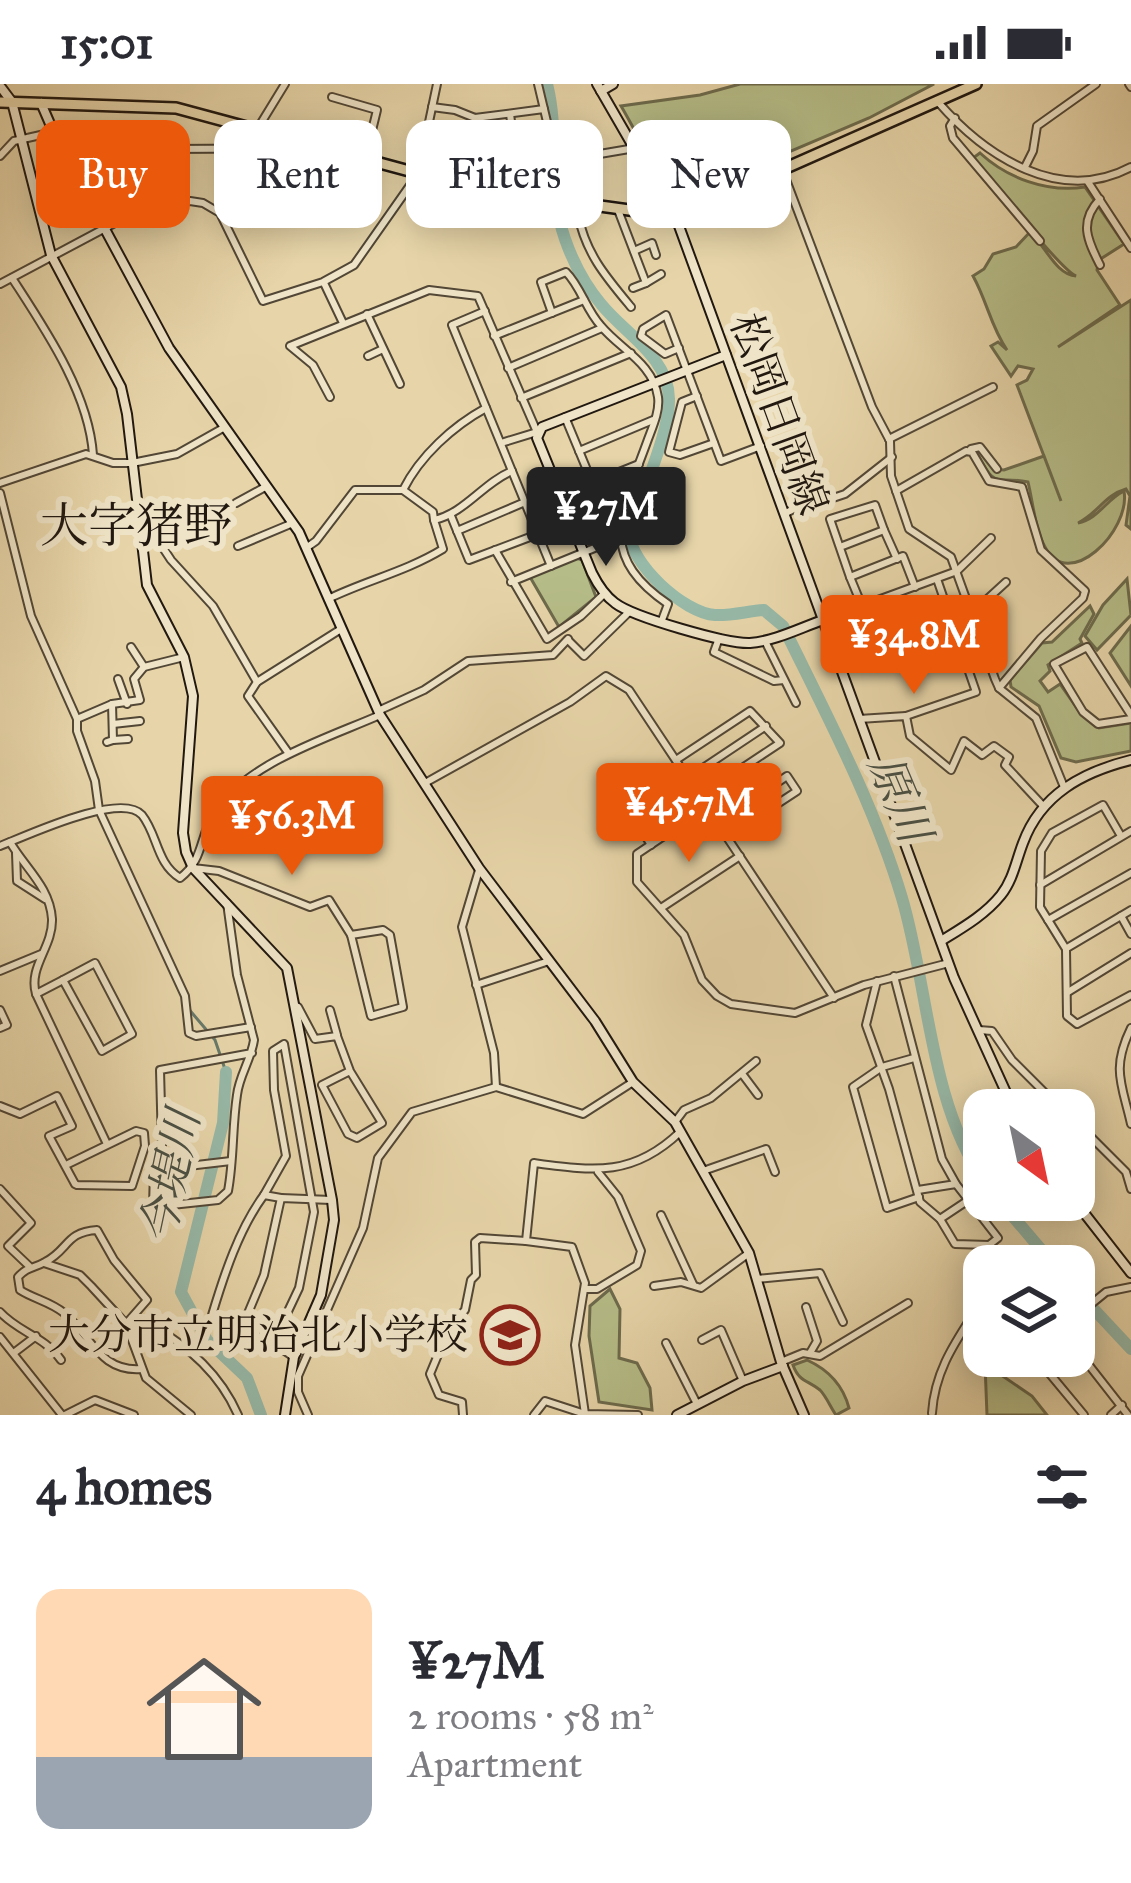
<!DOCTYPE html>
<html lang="en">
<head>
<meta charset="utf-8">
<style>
  :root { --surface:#fff; --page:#f7f7f7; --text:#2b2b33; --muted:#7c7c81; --line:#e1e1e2; --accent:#ea580c }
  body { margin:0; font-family:"IM FELL Great Primer","Noto Serif JP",serif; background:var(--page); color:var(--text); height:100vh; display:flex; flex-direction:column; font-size:45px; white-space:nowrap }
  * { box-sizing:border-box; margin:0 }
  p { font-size:39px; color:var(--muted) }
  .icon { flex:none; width:66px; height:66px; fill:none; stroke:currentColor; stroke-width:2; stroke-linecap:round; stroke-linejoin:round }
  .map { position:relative; height:1331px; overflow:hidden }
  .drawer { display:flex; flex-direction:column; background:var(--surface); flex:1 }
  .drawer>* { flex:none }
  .top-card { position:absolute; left:36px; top:36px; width:1059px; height:108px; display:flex; gap:24px }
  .needle { width:78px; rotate:147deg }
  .buttons { position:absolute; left:963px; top:1005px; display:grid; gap:24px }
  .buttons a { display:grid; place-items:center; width:132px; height:132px; border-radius:24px; background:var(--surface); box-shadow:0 6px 30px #0003; font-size:60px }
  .price { position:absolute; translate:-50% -102px; padding:0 27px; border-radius:12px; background:var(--accent); color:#fff; font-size:39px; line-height:78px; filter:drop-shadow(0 3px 6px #0008) }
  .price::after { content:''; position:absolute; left:50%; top:72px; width:36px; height:27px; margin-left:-18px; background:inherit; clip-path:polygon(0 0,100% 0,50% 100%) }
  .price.current { background:#222; color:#fff }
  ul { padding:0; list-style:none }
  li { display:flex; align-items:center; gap:36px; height:300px; padding:0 36px }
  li+li { border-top:3px solid var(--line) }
  li span { display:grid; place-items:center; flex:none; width:336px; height:240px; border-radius:24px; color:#555 }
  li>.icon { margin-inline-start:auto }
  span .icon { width:144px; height:144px; fill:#fffc; stroke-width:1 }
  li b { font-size:51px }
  h2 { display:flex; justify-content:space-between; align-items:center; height:144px; padding:0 36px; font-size:51px }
  .tag { padding:0 42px; border-radius:24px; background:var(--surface); box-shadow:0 6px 30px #0003; font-size:42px; line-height:108px }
  .tag.current { background:var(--accent); color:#fff }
  .status { display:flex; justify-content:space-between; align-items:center; height:84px; padding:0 60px; background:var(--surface); direction:ltr }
  .status svg { height:33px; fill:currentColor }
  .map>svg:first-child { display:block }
  .green { fill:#b6bd88; stroke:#6c6a4c; stroke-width:3 }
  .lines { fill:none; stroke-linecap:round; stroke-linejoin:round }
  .stream { stroke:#68796b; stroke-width:3 }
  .river { stroke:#97b9a8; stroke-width:12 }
  .street-casing { stroke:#524736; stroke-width:10 }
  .secondary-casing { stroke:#211810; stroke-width:12 }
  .primary-casing { stroke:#211810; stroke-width:14 }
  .street { stroke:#efe4c7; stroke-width:6 }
  .secondary { stroke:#efe4c7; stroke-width:8 }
  .primary { stroke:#e7d5a9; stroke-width:9 }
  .labels { text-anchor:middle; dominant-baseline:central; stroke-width:12; stroke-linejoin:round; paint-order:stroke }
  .street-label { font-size:42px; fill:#211810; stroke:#efe4c7 }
  .poi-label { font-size:42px; fill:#211810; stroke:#efe4c7; text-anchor:end }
  .water-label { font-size:45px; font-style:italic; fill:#4a5045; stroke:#efe4c7 }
  .quarter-label { font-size:48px; fill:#211810; stroke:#efe4c7 }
</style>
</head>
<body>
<div class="status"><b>15:01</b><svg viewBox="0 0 49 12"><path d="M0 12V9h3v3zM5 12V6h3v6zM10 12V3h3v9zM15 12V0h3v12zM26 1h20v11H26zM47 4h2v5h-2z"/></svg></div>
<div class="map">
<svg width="1131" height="1331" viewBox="0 0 1131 1331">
  <rect width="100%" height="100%" fill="#e7d5a9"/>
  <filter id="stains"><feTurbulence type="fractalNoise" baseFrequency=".00167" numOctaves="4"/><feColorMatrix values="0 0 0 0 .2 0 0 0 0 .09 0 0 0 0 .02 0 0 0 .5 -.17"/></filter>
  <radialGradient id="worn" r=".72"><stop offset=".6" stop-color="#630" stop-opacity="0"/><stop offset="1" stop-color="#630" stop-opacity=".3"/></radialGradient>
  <g class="green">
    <path d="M740 0H934L869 34 702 105C658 104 641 55 621 22L700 11Z"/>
    <path d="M980 69C1007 94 1047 109 1085 103L1124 160 1099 176 1097 186 1120 221 1058 263 1131 216V445L1126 441 1130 412 1126 405C1105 411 1098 429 1078 439 1098 435 1106 416 1124 407 1131 447 1068 509 1045 463 1035 445 1033 418 1028 398 994 391 996 408 975 365L980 364 994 385 1004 386 1044 372 1061 417 1017 301 1027 296 1033 285 1018 282 1011 292 991 262 998 258 1007 266C991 243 987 217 973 192L984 185 993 170 1016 163 1030 148C1045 161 1056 191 1076 192 1061 186 988 94 973 74Z"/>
    <path d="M577 474 582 476 596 513 559 543 530 493Z"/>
    <path d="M1127 495 1131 531 1097 566 1085 552 1103 521Z"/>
    <path d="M1090 522 1094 530 1080 555 1082 559 1048 581 1050 587 1040 597 1048 608 1060 600 1081 630 1099 644 1131 639V667L1076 678 1061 674 1039 622 1011 603 1010 596 1042 559 1052 558Z"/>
    <path d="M1131 542V602L1110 569Z"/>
    <path d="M610 1205 620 1225 619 1274 637 1279 650 1304 652 1326 599 1318 589 1252 590 1222Z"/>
    <path d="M807 1276C829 1286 843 1301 849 1324L836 1331C831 1324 826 1312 820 1306 808 1296 799 1298 793 1281Z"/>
    <path d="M985 1280 1032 1312 1047 1331H987Z"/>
  </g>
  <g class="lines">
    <path class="stream" d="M187 923 215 956 226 988"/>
    <g class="river">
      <path d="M547 0C560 50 547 105 565 155 573 178 585 201 601 220 624 249 669 273 669 315 670 348 640 414 629 448 630 480 684 529 715 531 731 532 748 527 764 526L783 542C826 630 874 720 902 814 928 901 930 1021 984 1096"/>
      <path d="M226 988 223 1039 181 1208 207 1256 247 1294 261 1331"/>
      <path d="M999 1116 1055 1182"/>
      <path d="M1074 1204 1131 1265"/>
    </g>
    <defs>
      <g id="street">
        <path d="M1129 0 1131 3"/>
        <path d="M332 13 377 26 365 75"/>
        <path d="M938 18C986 73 1060 121 1131 83"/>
        <path d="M432 23 455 26 475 34 544 25"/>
        <path d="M510 30 514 60 545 61 548 42 538 0"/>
        <path d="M955 34 950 42 953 54 1040 157"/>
        <path d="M258 44 285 0"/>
        <path d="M258 65 273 124 290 118 297 137"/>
        <path d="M0 72 14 57 54 48 167 65 311 64"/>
        <path d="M582 73 635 64"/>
        <path d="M1025 83 1033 67 1037 42 1096 0"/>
        <path d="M786 85 785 93 872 323 890 357 891 392 909 445 951 473 995 595 999 604 1036 634 1064 703"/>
        <path d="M656 96 686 113 721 109"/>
        <path d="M1088 98 1131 164"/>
        <path d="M1100 115C1078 138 1088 157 1100 181"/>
        <path d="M587 123 578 131C586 170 606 193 631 223"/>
        <path d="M618 126 646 199 633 204"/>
        <path d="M634 167 652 159 656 171"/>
        <path d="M12 194C45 245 89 309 93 371"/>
        <path d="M324 199 343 239"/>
        <path d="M646 199 661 190"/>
        <path d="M0 200 126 133 190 117 203 119 220 129 263 217 323 198 354 181 418 90 437 0"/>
        <path d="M485 227 452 241 551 482"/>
        <path d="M552 229 541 198 566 188C581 203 586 226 601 242 621 266 653 279 658 313 660 328 652 344 647 358 622 427 595 470 668 520L662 536"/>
        <path d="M367 230 400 300"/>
        <path d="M494 252 584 216"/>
        <path d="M679 264 665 270 641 252 643 245 666 231 721 377 761 362"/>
        <path d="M368 272 383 265"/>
        <path d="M508 284 602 244"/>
        <path d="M697 312 682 318 669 368 680 371 714 359"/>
        <path d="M330 313 313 281 290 262 429 206 478 212 537 348 501 359"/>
        <path d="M521 314 631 269"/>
        <path d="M565 333 604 427 621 431"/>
        <path d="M889 355 993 303"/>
        <path d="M971 365 980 363 997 385"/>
        <path d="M579 367 653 336"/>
        <path d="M0 399 86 370 113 379H132L177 370 225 343"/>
        <path d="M592 399 639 380"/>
        <path d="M403 406C420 372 453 342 486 324"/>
        <path d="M896 407 966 367 972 368 989 397 1022 403 1041 466 1085 507 1083 514 1041 554 999 604"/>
        <path d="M0 409 31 532 77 635V647L95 697 99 726 185 912 189 949 196 952 251 943"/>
        <path d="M236 419 267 402"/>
        <path d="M140 429 171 476 213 522 257 598"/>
        <path d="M784 430 805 419 821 418 845 410 892 373"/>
        <path d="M451 432 469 476 538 450"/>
        <path d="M884 446 897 475"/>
        <path d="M457 447 525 418"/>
        <path d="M238 462 293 439"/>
        <path d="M840 463 884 446 875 421 830 435 850 493"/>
        <path d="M306 464 316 457 355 406H403L433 428 434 436"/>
        <path d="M495 466 547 555 581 532 604 510"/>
        <path d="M511 498 619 454"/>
        <path d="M328 515C367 496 405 488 443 465L434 436C465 429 483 399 512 387"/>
        <path d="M862 522 850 493 903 472 915 503"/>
        <path d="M971 530 1006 498"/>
        <path d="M823 536 957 487 991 454"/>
        <path d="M719 554 714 568 774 597 784 596"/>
        <path d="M568 556 584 572 630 527"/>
        <path d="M765 557 796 619"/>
        <path d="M131 563 144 583"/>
        <path d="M118 595 127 620"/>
        <path d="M378 627 424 606 468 577 553 571 568 555"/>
        <path d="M1131 631 1087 563 1054 580 1083 628 1098 640 1131 635"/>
        <path d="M906 632 976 608 937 495"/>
        <path d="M77 635 112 620 140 616 134 595 144 583 184 573"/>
        <path d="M859 635 906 632 910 652 951 686 964 657 982 671 994 662 1009 673 1005 681 1044 723"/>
        <path d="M113 640 140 637"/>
        <path d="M113 656 128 655"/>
        <path d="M107 658 113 656 112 620"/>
        <path d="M287 667 248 612 257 598 341 545"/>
        <path d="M676 676 750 627 780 659 700 712"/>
        <path d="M688 694 766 642"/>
        <path d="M425 699 570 618 606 592 629 606 834 914"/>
        <path d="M707 723 637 770V798L684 851 702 896 717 912 731 920 795 929 864 901 949 879"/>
        <path d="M718 739 787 692 797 707 727 753"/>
        <path d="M1121 752 1103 721 1052 749 1041 767 1040 823 1066 865 1067 932 1077 940 1131 911"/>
        <path d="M10 758C25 784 50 803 52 835 53 863 28 883 36 910L107 1060"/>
        <path d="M651 761 626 721 681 684"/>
        <path d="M0 762C26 752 121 707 142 731 158 751 156 779 180 794 204 776 199 753 214 730 245 679 328 654 380 631"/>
        <path d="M16 769 17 797 45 815"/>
        <path d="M193 784 219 787 310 823 329 816 351 851"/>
        <path d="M479 786 462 843 494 969 496 1003"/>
        <path d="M1040 801 1131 747"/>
        <path d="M227 819 237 891 254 956C251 976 239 992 237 1011 232 1043 234 1075 228 1107L218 1116 153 1123 154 1086 162 1061 160 986 252 969"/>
        <path d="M661 824 740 772"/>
        <path d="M1121 832 1131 850"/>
        <path d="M1048 836 1131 789"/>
        <path d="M383 846 390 851 403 923 371 932 351 851Z"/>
        <path d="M1067 864 1131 826"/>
        <path d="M95 879 132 950 102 967 63 896Z"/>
        <path d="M0 887 41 870"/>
        <path d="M877 897 866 941 889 1005 920 1118 940 1135 955 1160 989 1161 998 1154 956 1100 942 1075 894 892"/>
        <path d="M476 901 549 877"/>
        <path d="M1068 908 1131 869"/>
        <path d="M36 910 63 896"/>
        <path d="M298 923 315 955 337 952 350 987 382 1039 357 1054 348 1050 322 1001 350 987"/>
        <path d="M0 926 7 941 0 944"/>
        <path d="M330 926 337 951"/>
        <path d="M1131 944C1111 985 1122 1000 1131 1040"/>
        <path d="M979 946 992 947 1012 976 1062 1026"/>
        <path d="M914 974 882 983 853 1003 887 1124 919 1113"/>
        <path d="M743 991 758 1011"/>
        <path d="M0 1022 20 1030 57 1012 72 1042 49 1052 75 1100 77 1101 132 1102 145 1062 144 1049 136 1047 66 1081"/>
        <path d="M1074 1036 1126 1088 1131 1105"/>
        <path d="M675 1038 684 1026 711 1014 756 977"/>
        <path d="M154 1086 231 1077"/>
        <path d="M703 1087 766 1065 775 1088"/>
        <path d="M0 1105 31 1139 8 1162 29 1182"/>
        <path d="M918 1106 956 1100"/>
        <path d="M264 1111 286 1072 274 1006 273 967 284 960 314 1128 299 1204 273 1259"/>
        <path d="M661 1131 693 1200"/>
        <path d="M940 1135 970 1115"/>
        <path d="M44 1179 80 1191 91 1202 126 1240 146 1294 191 1331"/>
        <path d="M1009 1182 1017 1178 1023 1182"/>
        <path d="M757 1195 820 1189 843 1238"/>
        <path d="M654 1202 681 1198 701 1204 749 1169"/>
        <path d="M586 1205H597L637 1181 641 1167 618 1113 598 1088"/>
        <path d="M806 1223 817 1257 810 1269"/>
        <path d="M0 1228C18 1248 44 1252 61 1276"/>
        <path d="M1074 1234 1106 1208 1131 1203"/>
        <path d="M126 1240 147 1216 114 1176 97 1146C65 1148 69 1166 45 1178 33 1185 28 1182 18 1193L20 1206C34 1215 51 1218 64 1229 92 1253 100 1288 141 1285"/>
        <path d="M241 1246 212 1231C224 1191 239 1145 264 1111L281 1114"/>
        <path d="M0 1253 62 1331"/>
        <path d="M702 1256 721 1246 743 1297"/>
        <path d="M136 1259 152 1241C190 1264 220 1290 238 1331"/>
        <path d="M666 1259 697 1320"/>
        <path d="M1074 1262 1128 1331"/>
        <path d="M15 1268 36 1252"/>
        <path d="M1035 1272 1084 1331"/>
        <path d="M294 1273 273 1259 241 1246 264 1191 281 1114 331 1116"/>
        <path d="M781 1278 803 1269 820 1272 908 1219"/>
        <path d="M932 1329C935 1282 960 1252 984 1213"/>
        <path d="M585 1330 575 1261 585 1199 572 1163 526 1157 534 1079C594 1087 633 1093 680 1048"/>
        <path d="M65 1331 95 1316 134 1331"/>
        <path d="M308 1331 298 1308V1292L363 1144 378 1074 412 1028 496 1003 583 1030 633 998"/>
        <path d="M463 1331 462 1318 439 1311 430 1290 450 1242 465 1226 471 1196 476 1191 475 1158 480 1154 526 1157"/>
        <path d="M534 1331 545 1317 585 1330 638 1331"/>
        <path d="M1111 1331 1122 1321"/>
      </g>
      <g id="secondary">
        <path d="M597 0 679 142 954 894 1014 1026"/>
        <path d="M0 2 12 18 51 171 121 303 127 330 147 501 184 573 193 612 183 749 186 768 193 784 287 884 332 1116 334 1136 321 1211 294 1273 285 1331"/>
        <path d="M601 7 613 0"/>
        <path d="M41 19 57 56 169 264 299 448 380 631 479 784 595 937 633 998 675 1038 749 1169 781 1278 804 1331"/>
        <path d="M726 271 542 343 537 354 592 489C598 501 604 511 615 519 633 533 727 560 750 559 775 557 800 544 823 536"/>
        <path d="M941 857C962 844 985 831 1001 811 1013 796 1016 777 1023 759 1041 710 1083 688 1131 676"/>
        <path d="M1074 1116 1131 1189"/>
        <path d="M677 1331 743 1297 783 1282"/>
      </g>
      <path id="primary" d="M0 18 176 24 476 105 651 129 702 121 976 0"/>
    </defs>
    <use href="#street" class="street-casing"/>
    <use href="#secondary" class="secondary-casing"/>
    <use href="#primary" class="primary-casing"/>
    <use href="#street" class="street"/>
    <use href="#secondary" class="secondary"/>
    <use href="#primary" class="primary"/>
  </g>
  <defs>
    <symbol id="school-ring" viewBox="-11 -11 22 22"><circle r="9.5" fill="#efe4c7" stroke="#8f2418" stroke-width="1.5"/><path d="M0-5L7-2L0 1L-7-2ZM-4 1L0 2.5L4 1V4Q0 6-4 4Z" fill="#8f2418"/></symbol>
  </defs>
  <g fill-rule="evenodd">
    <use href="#school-ring" x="477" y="1218" width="66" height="66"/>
  </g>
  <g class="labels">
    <g class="street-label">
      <text transform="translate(779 330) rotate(70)">松岡日岡線</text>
    </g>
    <g class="poi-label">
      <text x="468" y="1251">大分市立明治北小学校</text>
    </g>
    <g class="water-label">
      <text transform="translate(900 714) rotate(67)">原川</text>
      <text transform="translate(170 1093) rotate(-78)">今堤川</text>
    </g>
    <g class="quarter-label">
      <text x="136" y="441">大字猪野</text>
    </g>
  </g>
  <rect width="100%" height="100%" filter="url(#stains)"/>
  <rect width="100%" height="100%" fill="url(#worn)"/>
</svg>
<div class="buttons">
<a><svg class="needle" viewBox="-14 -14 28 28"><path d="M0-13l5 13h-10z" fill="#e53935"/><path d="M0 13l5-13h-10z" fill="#7c7c81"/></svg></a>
<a><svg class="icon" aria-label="layers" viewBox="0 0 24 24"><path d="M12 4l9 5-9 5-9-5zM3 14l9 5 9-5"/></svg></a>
</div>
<b class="price current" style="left:606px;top:485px">¥27M</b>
<b class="price" style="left:914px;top:613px">¥34.8M</b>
<b class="price" style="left:689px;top:781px">¥45.7M</b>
<b class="price" style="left:292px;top:794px">¥56.3M</b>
<div class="top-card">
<a class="tag current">Buy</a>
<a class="tag">Rent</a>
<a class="tag">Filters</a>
<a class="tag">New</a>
</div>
</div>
<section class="drawer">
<h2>4 homes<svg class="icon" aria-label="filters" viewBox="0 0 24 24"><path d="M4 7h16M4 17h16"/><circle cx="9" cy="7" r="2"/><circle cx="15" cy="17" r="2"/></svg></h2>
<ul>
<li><span style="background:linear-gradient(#ffd9b3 70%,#9aa5b1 0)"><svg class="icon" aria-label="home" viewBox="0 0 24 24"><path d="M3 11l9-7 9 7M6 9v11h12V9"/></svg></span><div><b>¥27M</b><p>2 rooms · 58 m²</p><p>Apartment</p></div></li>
</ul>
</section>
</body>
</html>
